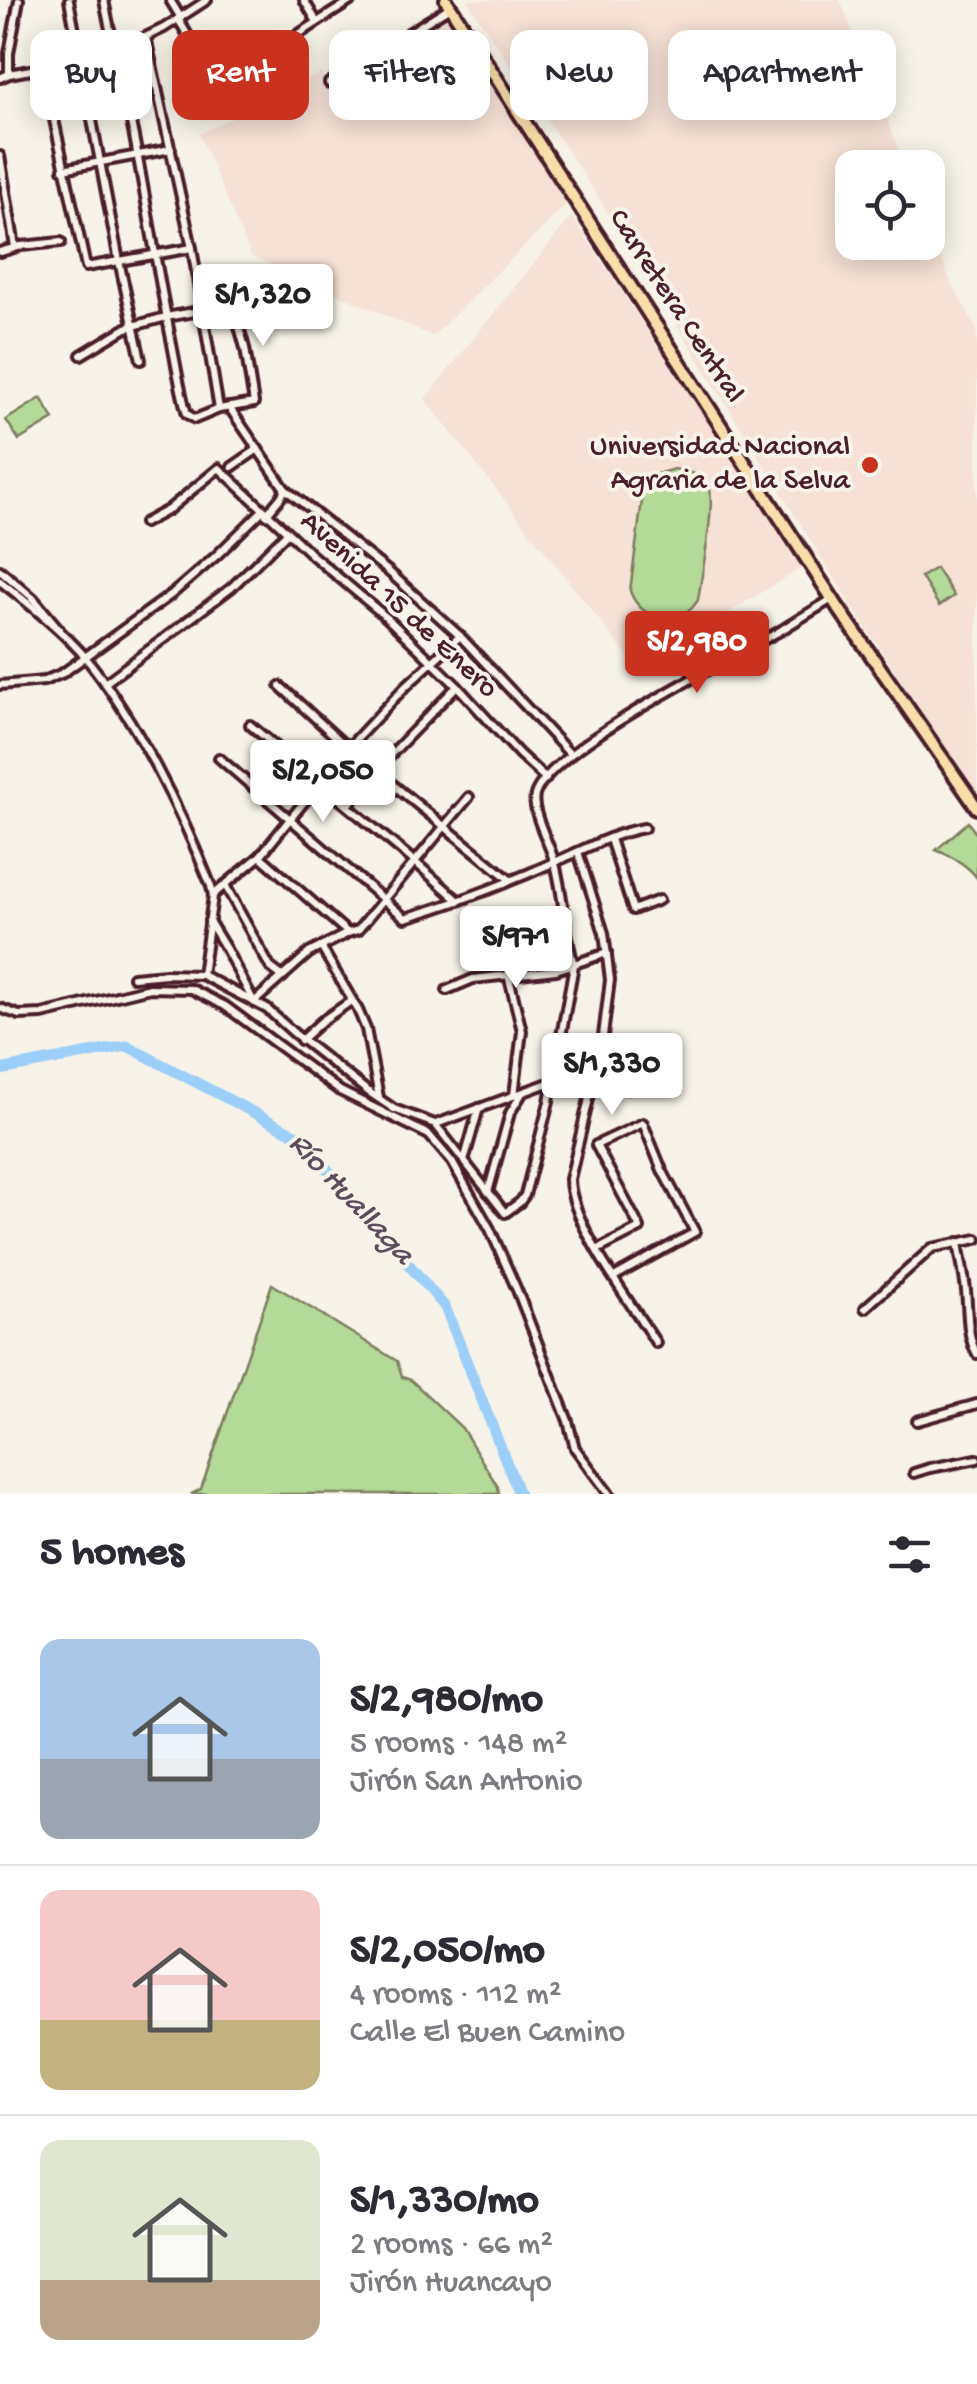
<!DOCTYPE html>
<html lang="en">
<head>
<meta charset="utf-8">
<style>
  :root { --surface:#fff; --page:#f2f2f3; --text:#2b2b33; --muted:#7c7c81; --line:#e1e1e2; --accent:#c8321e }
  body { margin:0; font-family:"Gochi Hand",sans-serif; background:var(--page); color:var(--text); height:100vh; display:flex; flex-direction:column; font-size:38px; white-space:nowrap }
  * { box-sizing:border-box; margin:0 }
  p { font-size:32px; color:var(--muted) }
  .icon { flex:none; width:55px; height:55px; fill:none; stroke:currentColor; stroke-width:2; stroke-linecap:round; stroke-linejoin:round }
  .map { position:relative; height:1494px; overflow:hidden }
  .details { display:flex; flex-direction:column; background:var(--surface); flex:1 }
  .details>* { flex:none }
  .banner { position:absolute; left:30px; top:30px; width:918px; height:90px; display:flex; gap:20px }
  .fabs { position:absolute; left:835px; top:150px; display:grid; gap:20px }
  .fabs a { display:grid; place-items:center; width:110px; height:110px; border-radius:20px; background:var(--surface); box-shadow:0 5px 25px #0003; font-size:50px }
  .price { position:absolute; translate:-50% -85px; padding:0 22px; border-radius:10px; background:#fff; color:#222; font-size:32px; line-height:65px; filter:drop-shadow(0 2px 5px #0008) }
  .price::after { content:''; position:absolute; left:50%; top:60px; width:30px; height:22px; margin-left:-15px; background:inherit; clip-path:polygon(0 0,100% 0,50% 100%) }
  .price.current { background:var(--accent); color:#fff }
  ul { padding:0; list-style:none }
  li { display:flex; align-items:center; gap:30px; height:250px; padding:0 40px }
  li+li { border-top:2px solid var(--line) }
  li span { display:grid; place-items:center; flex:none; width:280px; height:200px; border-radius:20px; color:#555 }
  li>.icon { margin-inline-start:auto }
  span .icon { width:120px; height:120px; fill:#fffc; stroke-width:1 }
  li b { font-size:42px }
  h2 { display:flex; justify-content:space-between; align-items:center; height:120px; padding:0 40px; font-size:42px }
  .chip { padding:0 35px; border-radius:20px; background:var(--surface); box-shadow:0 5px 25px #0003; font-size:35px; line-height:90px }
  .chip.current { background:var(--accent); color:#fff }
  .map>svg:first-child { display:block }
  .built { fill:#f5e1d5 }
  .green { fill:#b3da96; stroke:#7e7c60; stroke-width:2.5 }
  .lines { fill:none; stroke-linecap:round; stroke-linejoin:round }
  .river { stroke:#9bcef8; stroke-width:11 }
  .minor-casing { stroke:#4a1f2b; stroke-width:14 }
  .highway-casing { stroke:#4a1f2b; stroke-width:18 }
  .minor { stroke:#f7f3e8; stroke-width:6 }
  .highway { stroke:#f9deab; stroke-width:10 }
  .poi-dot { fill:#c8321e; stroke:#f7f3e8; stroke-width:4 }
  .labels { text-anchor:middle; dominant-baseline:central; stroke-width:8; stroke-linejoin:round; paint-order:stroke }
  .street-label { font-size:30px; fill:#4a1f2b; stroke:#f7f3e8 }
  .poi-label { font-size:30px; fill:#4a1f2b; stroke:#f7f3e8; text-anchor:end }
  .water-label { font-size:32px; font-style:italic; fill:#5e4b5e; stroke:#f7f3e8 }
</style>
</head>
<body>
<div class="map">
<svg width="977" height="1494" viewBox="0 0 977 1494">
  <rect width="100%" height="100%" fill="#f7f3e8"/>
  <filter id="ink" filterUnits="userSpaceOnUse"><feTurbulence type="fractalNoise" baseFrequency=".01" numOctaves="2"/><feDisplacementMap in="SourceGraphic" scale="20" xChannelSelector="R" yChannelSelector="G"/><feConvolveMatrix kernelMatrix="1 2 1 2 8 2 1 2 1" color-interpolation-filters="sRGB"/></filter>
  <g filter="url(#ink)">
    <g class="built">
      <path d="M467 0H840L906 167 852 168V242H928V223L948 276 977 330V794L847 599 593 189Z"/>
      <path d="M445 14 570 201 433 336 251 256 199 134 321 73 329 89Z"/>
      <path d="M572 216 803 567 637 668 425 399Z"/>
    </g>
    <g class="green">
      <path d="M41 398 54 419 19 440 6 420Z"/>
      <path d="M674 469C686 471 703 474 709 487 716 502 701 579 698 600 680 629 641 622 630 591L644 485 653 475Z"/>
      <path d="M936 568 954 596 939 606 921 577Z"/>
      <path d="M968 822 977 835V878C967 864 951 856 936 850Z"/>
      <path d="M272 1284 397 1361 402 1377 411 1380 462 1428 498 1487 499 1494H191L201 1489Z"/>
    </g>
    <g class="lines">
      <path class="river" d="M0 1070 127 1046 300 1137 445 1307 519 1494"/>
      <defs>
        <g id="minor">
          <path d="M69 0 119 261 141 360"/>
          <path d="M170 0 181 18"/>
          <path d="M304 0 317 22"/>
          <path d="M178 19 217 83 221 84 352 0"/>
          <path d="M146 37 192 248 219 409"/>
          <path d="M9 74V53L19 0"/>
          <path d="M0 78 9 74 106 56 164 28 207 0"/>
          <path d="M329 83 450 7"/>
          <path d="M53 115 86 267 192 248"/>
          <path d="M0 156 15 247"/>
          <path d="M63 169 171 149"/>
          <path d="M0 252 21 246 61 242"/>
          <path d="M81 355 126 328 166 317 233 305 245 348 254 403 219 409 195 419 187 414C180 390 176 364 171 339 159 279 149 218 138 158 129 105 114 53 104 0"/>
          <path d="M229 407 285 489 388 571 460 636 570 754"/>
          <path d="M232 467 258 449"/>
          <path d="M266 515 281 497 285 489"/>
          <path d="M144 523 168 510 219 468 312 555 386 617 457 686 519 754 546 779"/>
          <path d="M0 570 33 598 59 629"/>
          <path d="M0 581C27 602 64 632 86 658 137 721 181 811 211 886L213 896 202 975"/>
          <path d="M105 683 231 588 287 533"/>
          <path d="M0 685 44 681 63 673 172 594 216 556 262 511"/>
          <path d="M280 686 348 748 510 880"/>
          <path d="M250 725 415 862 459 901"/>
          <path d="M219 758 405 918C457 903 508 883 557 861 585 849 614 833 644 828"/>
          <path d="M348 806 376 770 457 686"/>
          <path d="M610 839 633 910 659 900"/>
          <path d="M578 852 604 933 610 980 602 1044 570 1179C570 1223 631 1303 656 1343"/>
          <path d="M260 856 348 933"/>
          <path d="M225 885 270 967 283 977"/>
          <path d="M213 895 260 856 348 748 404 688 460 636"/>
          <path d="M209 921 226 949 254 1002 309 953 348 933 358 930 469 797"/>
          <path d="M321 947 358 1010 366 1029 379 1097"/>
          <path d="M508 974 522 1031 514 1095"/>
          <path d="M133 977 166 974 202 975 267 1009 295 1034 366 1090 394 1109 435 1124 505 1213 520 1202 525 1195 549 1102 574 965C564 931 564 894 554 860 549 843 531 811 535 795 549 748 732 658 780 631 797 620 814 610 832 599"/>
          <path d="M447 990 473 979 556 970 607 953"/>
          <path d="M0 1008 19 1015 42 1014 150 988 191 989 225 1006 340 1091 429 1135 452 1162 490 1229 517 1290 568 1421 575 1448 609 1494"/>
          <path d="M301 1040 322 1021 351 1001"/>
          <path d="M554 1074 626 1089"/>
          <path d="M436 1124 551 1082"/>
          <path d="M464 1161 479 1108"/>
          <path d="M488 1192 510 1113 521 1095"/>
          <path d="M958 1242C960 1256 963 1269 965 1283 969 1306 965 1334 977 1354"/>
          <path d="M597 1250 640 1228 596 1145 643 1123 662 1170 695 1232 614 1277"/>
          <path d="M865 1308 932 1248 977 1239"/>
          <path d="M917 1421 977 1404"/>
          <path d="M914 1473 930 1468 977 1459"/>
        </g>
        <path id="highway" d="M446 0 837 606 977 808"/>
      </defs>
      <use href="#minor" class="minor-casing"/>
      <use href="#highway" class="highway-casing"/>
      <use href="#minor" class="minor"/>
      <use href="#highway" class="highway"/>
    </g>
  </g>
  <circle class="poi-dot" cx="870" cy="465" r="10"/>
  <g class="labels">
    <g class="street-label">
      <text transform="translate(675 307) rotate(57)">Carretera Central</text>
      <text transform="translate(398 606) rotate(43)">Avenida 15 de Enero</text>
    </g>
    <g class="poi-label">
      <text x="850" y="448">Universidad Nacional<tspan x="850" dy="34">Agraria de la Selva</tspan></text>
    </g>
    <g class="water-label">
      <text transform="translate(350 1200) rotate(47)">Río Huallaga</text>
    </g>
  </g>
</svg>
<div class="fabs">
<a><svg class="icon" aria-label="locate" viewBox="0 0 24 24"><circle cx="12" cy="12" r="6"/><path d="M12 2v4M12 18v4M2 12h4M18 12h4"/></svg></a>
</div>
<b class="price" style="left:263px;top:349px">S/1,320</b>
<b class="price current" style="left:697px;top:696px">S/2,980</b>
<b class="price" style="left:323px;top:825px">S/2,050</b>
<b class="price" style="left:516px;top:991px">S/971</b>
<b class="price" style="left:612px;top:1118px">S/1,330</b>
<div class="banner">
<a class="chip">Buy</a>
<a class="chip current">Rent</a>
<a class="chip">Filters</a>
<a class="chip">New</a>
<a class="chip">Apartment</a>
</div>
</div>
<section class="details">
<h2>5 homes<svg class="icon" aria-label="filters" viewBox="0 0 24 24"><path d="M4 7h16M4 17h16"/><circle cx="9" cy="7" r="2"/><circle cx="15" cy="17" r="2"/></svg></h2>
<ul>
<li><span style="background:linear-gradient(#a9c7e8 60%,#9aa5b1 0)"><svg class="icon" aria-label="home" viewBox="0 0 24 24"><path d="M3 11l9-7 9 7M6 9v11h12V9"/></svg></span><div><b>S/2,980/mo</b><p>5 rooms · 148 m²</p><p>Jirón San Antonio</p></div></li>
<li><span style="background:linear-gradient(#f6c9c9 65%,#c2b280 0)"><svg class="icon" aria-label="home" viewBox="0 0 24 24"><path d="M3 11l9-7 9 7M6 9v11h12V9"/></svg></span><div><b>S/2,050/mo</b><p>4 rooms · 112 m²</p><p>Calle El Buen Camino</p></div></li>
<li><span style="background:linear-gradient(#dfe7d0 70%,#b9a48a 0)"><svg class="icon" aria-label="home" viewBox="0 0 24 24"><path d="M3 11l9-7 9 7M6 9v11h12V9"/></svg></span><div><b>S/1,330/mo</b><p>2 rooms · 66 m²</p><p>Jirón Huancayo</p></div></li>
</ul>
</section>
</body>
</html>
